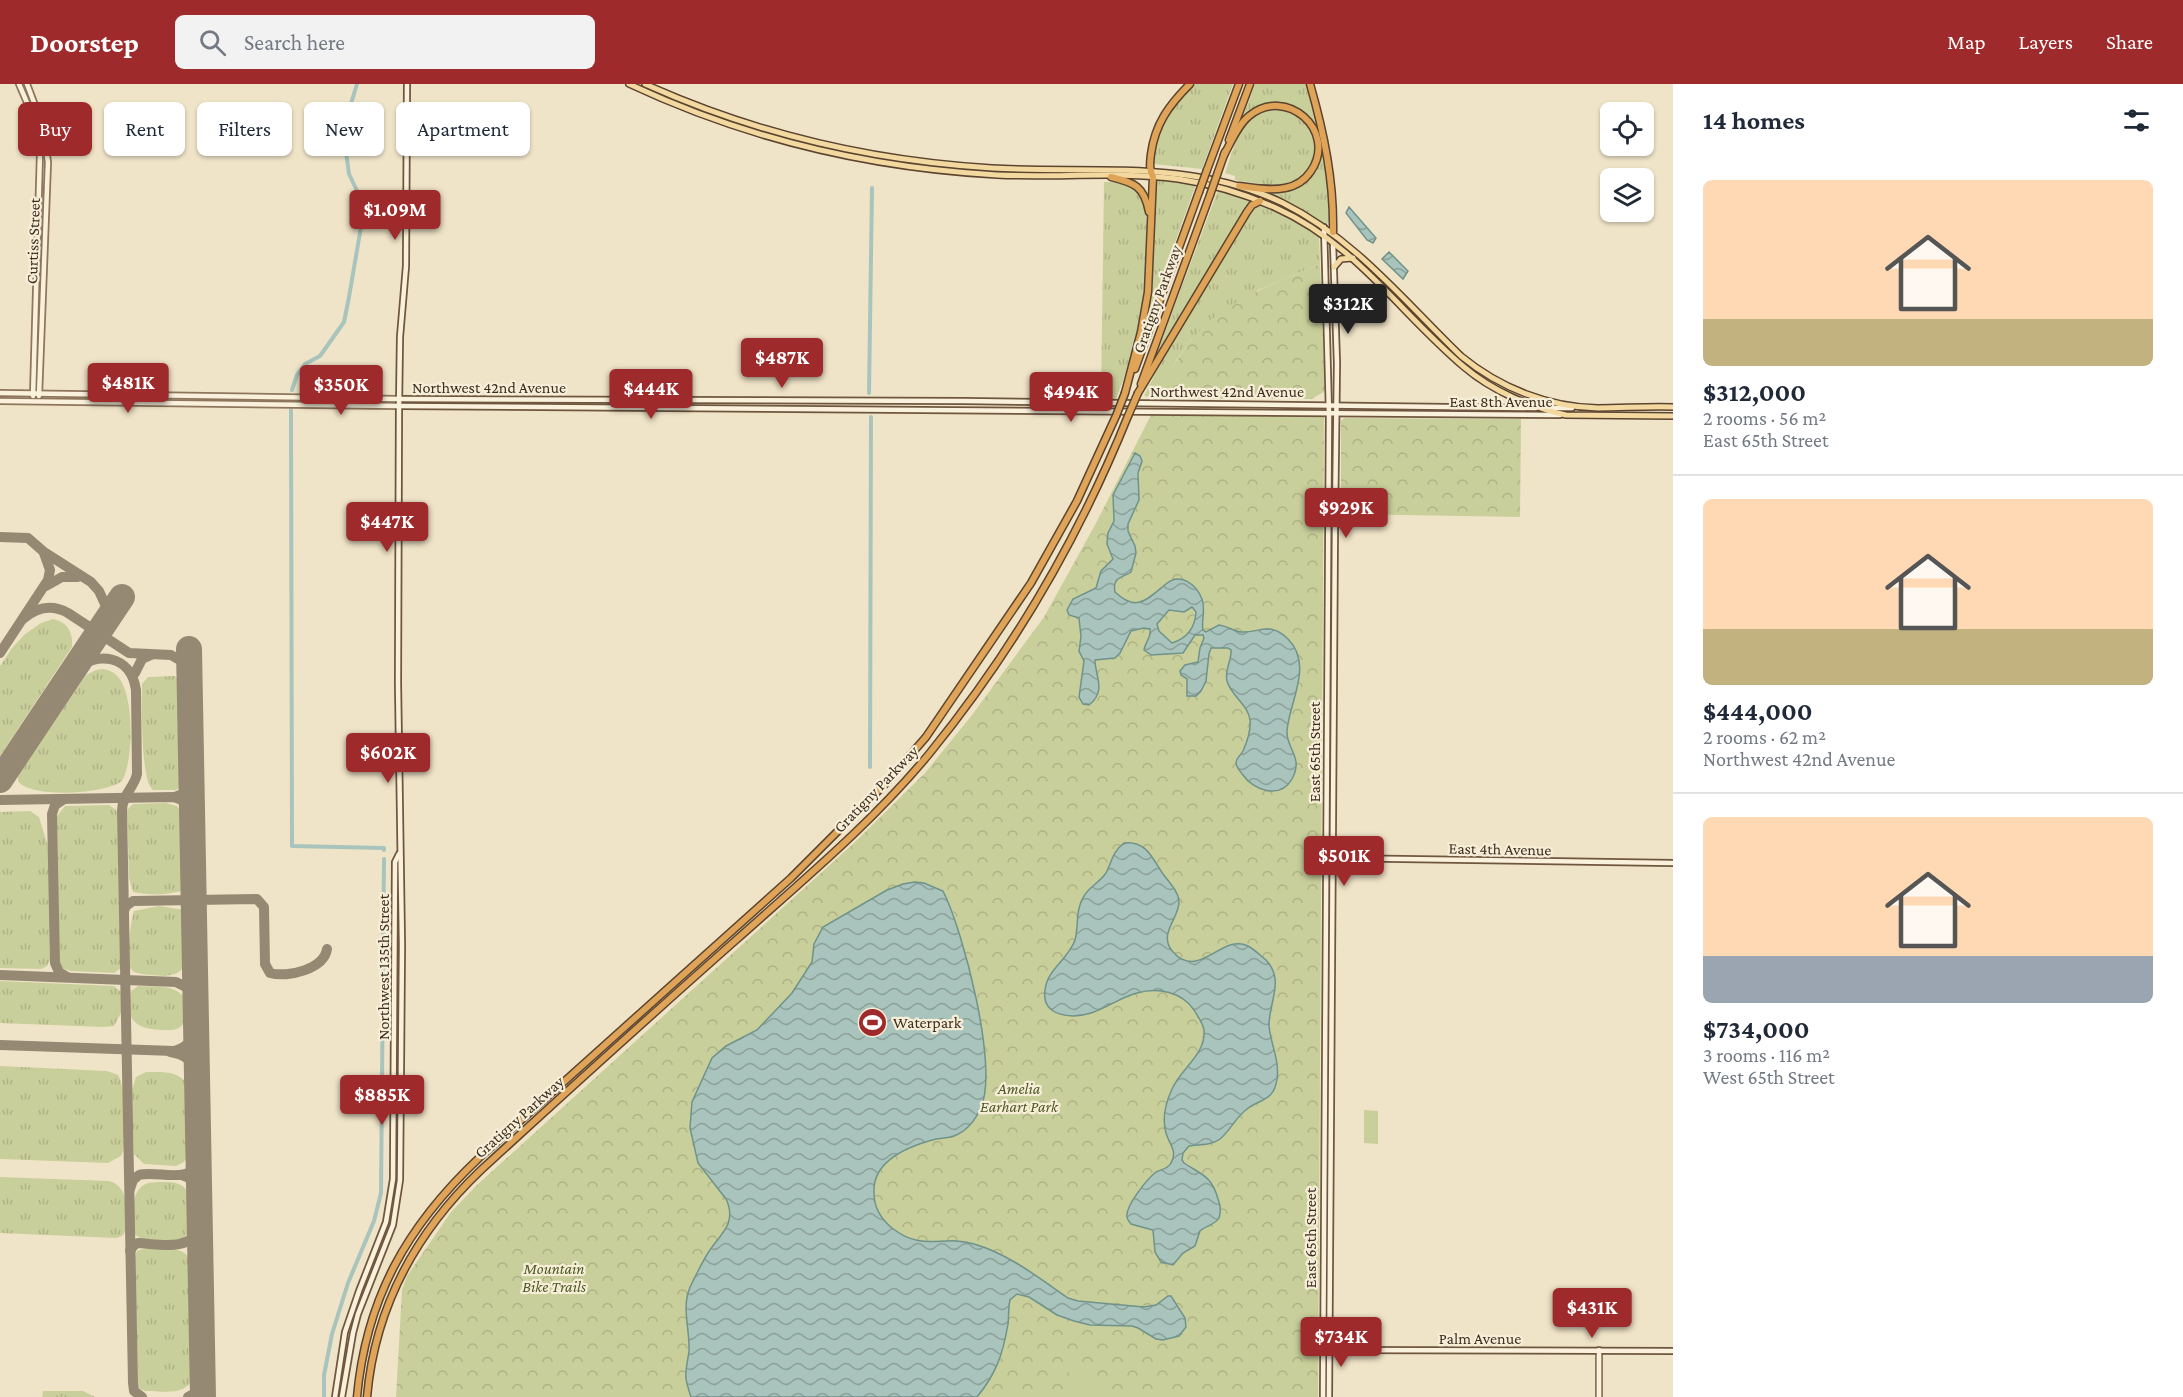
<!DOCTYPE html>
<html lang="en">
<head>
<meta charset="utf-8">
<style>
  :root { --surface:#fff; --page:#f2f2f3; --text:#1f2937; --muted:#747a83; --line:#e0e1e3; --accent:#9e2a2b }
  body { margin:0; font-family:"Crimson Pro",serif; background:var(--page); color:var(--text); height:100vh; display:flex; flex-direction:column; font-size:22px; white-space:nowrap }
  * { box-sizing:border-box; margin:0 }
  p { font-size:20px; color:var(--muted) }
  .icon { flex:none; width:33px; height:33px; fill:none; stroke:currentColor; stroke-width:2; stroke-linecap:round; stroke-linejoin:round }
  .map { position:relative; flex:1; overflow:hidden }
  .sheet { display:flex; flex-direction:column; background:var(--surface); width:510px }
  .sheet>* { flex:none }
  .guide { position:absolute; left:18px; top:18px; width:570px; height:54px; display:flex; gap:12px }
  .controls { position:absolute; left:1600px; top:18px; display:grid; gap:12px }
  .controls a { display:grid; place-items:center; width:54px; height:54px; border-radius:9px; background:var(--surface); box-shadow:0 2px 4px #0004; font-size:30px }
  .price { position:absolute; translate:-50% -51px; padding:0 14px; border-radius:6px; background:var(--accent); color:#fff; font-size:20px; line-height:39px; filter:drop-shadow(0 2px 3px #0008) }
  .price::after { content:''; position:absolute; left:50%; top:36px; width:18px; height:14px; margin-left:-9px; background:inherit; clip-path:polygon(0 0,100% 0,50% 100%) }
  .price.selected { background:#222; color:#fff }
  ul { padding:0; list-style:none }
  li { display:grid; align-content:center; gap:12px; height:318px; padding:0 30px }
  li+li { border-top:2px solid var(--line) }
  li span { display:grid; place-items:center; height:186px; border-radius:9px; color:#555 }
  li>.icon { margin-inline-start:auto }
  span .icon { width:108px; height:108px; fill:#fffc; stroke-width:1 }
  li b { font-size:26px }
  h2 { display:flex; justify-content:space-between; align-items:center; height:72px; padding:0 30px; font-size:26px }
  .tag { padding:0 21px; border-radius:9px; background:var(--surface); box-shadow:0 2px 4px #0004; font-size:21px; line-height:54px }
  .tag.selected { background:var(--accent); color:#fff }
  header { display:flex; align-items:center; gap:36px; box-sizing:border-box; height:84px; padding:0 30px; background:var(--accent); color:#fff }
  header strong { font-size:28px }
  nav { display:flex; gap:33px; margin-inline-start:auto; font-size:21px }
  .search { width:420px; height:54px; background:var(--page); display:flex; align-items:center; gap:15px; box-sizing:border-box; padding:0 21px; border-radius:9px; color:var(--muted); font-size:22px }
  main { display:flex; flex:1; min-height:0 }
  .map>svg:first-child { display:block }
  .grass { fill:url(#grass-tufts) }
  .forest { fill:url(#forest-crowns) }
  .garden { fill:#c9cf9b }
  .water { fill:url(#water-waves); stroke:#6f938a; stroke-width:1.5; fill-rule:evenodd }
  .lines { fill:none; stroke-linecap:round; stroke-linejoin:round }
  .canal { stroke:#a9c4bc; stroke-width:4 }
  .taxiway { stroke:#968974; stroke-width:10 }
  .runway { stroke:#968974; stroke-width:26 }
  .tertiary-casing { stroke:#8d765c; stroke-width:8 }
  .secondary-casing { stroke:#6f573f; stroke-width:8 }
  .primary-casing { stroke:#5b4430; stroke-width:8 }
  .motorway-casing { stroke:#5b4430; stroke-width:9 }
  .tertiary { stroke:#faf1dc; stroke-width:4.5 }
  .secondary { stroke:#faf1dc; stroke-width:4.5 }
  .primary { stroke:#f3d9a0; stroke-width:5 }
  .motorway { stroke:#e0a458; stroke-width:6 }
  .motorway-bridge-casing { stroke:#5b4430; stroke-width:9; stroke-linecap:butt }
  .motorway-bridge { stroke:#e0a458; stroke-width:6 }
  .labels { text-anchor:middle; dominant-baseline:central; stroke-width:4.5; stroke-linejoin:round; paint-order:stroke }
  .street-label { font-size:16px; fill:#3d2e20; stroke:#f7eed8 }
  .poi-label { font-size:16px; fill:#3d2e20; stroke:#f7eed8; text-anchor:start }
  .park-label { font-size:16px; font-style:italic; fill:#4d5a26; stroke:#f7eed8 }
</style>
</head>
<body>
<header>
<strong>Doorstep</strong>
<div class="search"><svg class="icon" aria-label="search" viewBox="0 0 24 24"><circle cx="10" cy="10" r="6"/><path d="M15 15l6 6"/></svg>Search here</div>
<nav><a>Map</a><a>Layers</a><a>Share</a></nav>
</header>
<main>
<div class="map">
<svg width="1673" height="1313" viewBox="0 0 1673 1313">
  <defs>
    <pattern id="grass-tufts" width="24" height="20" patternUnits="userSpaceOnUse" patternTransform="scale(1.5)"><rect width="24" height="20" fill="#c9cf9b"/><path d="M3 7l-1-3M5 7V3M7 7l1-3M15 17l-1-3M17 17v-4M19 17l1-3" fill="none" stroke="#aeb285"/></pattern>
    <pattern id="forest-crowns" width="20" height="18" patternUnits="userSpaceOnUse" patternTransform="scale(1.5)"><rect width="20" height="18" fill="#c9cf9b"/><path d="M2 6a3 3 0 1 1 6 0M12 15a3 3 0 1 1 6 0" fill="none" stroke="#aeb285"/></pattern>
    <pattern id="water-waves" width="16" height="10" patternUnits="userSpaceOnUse" patternTransform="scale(1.5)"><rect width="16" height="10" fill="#a9c4bc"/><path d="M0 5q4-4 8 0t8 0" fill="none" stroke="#8ba098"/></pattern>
  </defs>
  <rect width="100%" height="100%" fill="#f0e4c8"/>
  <g class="grass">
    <path d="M1195 0H1233L1202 85 1153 80C1156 41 1170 27 1195 0Z"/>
    <path d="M1255 0H1306L1318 44C1297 13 1273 13 1244 30Z"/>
    <path d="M1279 24C1285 26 1292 27 1297 30 1324 46 1321 88 1292 100 1285 102 1276 102 1268 104L1267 101 1235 96V92L1225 89C1237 56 1239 30 1279 24Z"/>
    <path d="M1322 64 1328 89 1330 132 1329 138 1325 141 1307 129 1261 108C1289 107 1319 95 1322 64Z"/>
    <path d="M1158 96 1196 100 1144 245 1155 100Z"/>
    <path d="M1104 98C1118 98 1133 98 1142 111 1147 120 1146 132 1147 142 1150 202 1138 260 1116 315L1101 314Z"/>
    <path d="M1218 106 1252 117 1154 277Z"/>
    <path d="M1257 120H1261L1301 139 1319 151 1320 180 1258 206 1191 256 1177 275 1159 314 1144 312 1170 260 1249 128Z"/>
    <path d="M53 535C68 538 73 549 72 563L0 672V582L12 564 25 550 41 539Z"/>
    <path d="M103 585C109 586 115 588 119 594 134 613 134 676 122 697 106 710 31 715 18 697V692L86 591 96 586Z"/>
    <path d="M175 592 181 598 183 699 182 702 176 706H153C140 696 142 619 142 600L148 593Z"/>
    <path d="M166 719 177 722 184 734 185 806C167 811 152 812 133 808L129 794 127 726 133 720Z"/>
    <path d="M109 721 116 726 119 732 121 884 114 889 70 887 62 884 60 880 59 876 57 732 65 722Z"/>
    <path d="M30 727 39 733 49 766 50 876 47 882 41 885 0 884V728Z"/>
    <path d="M159 822 185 826 186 873C185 878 184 884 180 887 170 895 145 891 134 888L130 884C128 865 129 845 134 827Z"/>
    <path d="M0 897 114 902 121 908 122 927 114 942 103 943 0 939Z"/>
    <path d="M138 902C159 903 188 899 187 928 187 935 185 940 179 944 173 947 167 946 160 946 133 944 125 935 131 907Z"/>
    <path d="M0 982 107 987 118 991C126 1003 128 1059 121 1072L108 1079 0 1075Z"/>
    <path d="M146 988C162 988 180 986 188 1002L190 1067 184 1078 176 1082 144 1080 134 1070 132 1006 136 993Z"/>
    <path d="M0 1093 109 1097C130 1102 127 1130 125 1148L122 1152 116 1154 0 1149Z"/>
    <path d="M148 1099C157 1098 173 1097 181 1101 195 1108 196 1144 185 1153 177 1159 166 1156 157 1156 148 1155 141 1157 135 1150 134 1133 128 1106 148 1099Z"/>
    <path d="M145 1164C162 1165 183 1160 192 1178L194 1291C188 1313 163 1307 145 1307L140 1305 138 1301 135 1173 137 1167Z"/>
    <path d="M43 1307H83L95 1313H42Z"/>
  </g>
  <g class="forest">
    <path d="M1320 180 1325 307 1312 315 1159 314C1192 228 1242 213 1320 180Z"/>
    <path d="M1151 331 1324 332 1318 1313H396L402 1206 407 1192 451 1128 477 1101 854 759 925 689 972 631 1044 533 1095 441Z"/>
    <path d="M1344 334 1521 335 1520 433 1341 430V337Z"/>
  </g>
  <g class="garden">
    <path d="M1364 1026 1378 1027V1060L1364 1059Z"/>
    <path d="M1069 1278H1094L1093 1309H1069Z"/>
  </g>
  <g class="water">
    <path d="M1349 123 1376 154 1373 159 1367 156 1346 129Z"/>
    <path d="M1389 168 1408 187 1403 195 1382 175Z"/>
    <path d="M1135 369 1140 372 1142 377 1138 389 1139 416 1128 440V447L1135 462 1136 469 1131 488C1122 494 1112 493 1115 508 1137 529 1147 515 1166 500 1180 488 1196 500 1202 515 1206 526 1201 535 1203 546L1206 548 1219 541C1227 542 1233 547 1241 548 1260 549 1269 537 1288 555 1314 581 1289 618 1287 647 1286 665 1304 673 1292 695 1280 716 1253 706 1243 691 1240 687 1236 683 1236 679 1236 674 1241 671 1243 667 1247 658 1251 645 1250 636 1248 620 1231 612 1227 597 1224 586 1232 577 1231 566L1228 564H1211L1209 570 1206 597 1201 607 1196 612H1187V595L1181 591 1180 587 1185 581 1198 578 1200 564 1204 554 1203 551H1195L1183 569 1151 571 1144 566C1145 558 1152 553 1150 545L1144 544 1131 547 1120 569 1115 574 1095 576C1095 592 1107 607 1089 621L1083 620 1079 613 1084 577 1079 567 1081 553 1079 534 1069 531 1067 526 1073 515 1096 504 1101 487 1113 475 1107 460 1108 449 1114 437 1113 411ZM1192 523 1196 528C1195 544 1188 554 1172 559L1159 547 1157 540 1169 526 1184 528Z"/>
    <path d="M1124 759C1147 756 1153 776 1163 790 1169 798 1178 807 1179 817 1180 834 1157 850 1173 868 1199 897 1222 849 1248 862 1254 865 1261 872 1266 876 1285 896 1269 918 1269 941 1270 959 1280 976 1277 995 1274 1018 1259 1015 1247 1025 1236 1033 1230 1047 1220 1055 1211 1062 1199 1060 1189 1062L1183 1069 1182 1076 1184 1079C1202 1091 1212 1092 1218 1115 1220 1120 1221 1128 1219 1134 1215 1141 1205 1142 1200 1147L1195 1162 1183 1169 1173 1181 1161 1178 1155 1168 1153 1146 1131 1140C1130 1138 1127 1136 1127 1133 1125 1122 1148 1094 1156 1088 1162 1085 1168 1085 1171 1079 1178 1067 1169 1060 1166 1049 1162 1035 1166 1018 1172 1005 1181 984 1206 971 1204 946 1203 939 1198 933 1194 926 1182 908 1158 903 1137 909 1121 913 1107 924 1091 929 1072 935 1041 933 1045 906 1047 885 1068 876 1075 856 1079 842 1075 826 1084 812 1089 803 1100 798 1106 789 1112 778 1112 768 1124 759Z"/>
    <path d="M915 798 924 799 943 807C963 846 999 984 981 1023 976 1035 967 1047 954 1052 949 1054 942 1054 936 1055 909 1062 872 1076 874 1109 874 1124 881 1135 892 1144 924 1169 942 1150 974 1160 1009 1170 1039 1194 1068 1214L1078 1217 1144 1223 1156 1221 1168 1212H1171L1185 1234 1186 1243 1179 1252 1163 1256 1156 1255 1138 1244 1132 1242 1090 1241 1074 1237 1057 1231 1029 1213 1017 1210 1010 1216C1008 1224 1009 1232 1008 1240 1003 1270 996 1290 977 1313H691C689 1307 687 1301 686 1295 685 1286 688 1276 689 1267 690 1247 682 1225 689 1206 691 1200 704 1175 708 1169 719 1151 738 1140 726 1115L698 1079 690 1044 692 1018 712 974 726 962 757 946 792 909 812 878 814 860 823 843 887 806 903 800Z"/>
  </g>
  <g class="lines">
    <g class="canal">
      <path d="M292 306 297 291 305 280 320 272 344 238 349 213 362 137 361 115 349 90 343 46 357 0"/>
      <path d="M869 309 872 104"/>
      <path d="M291 326 292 762 384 764V766"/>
      <path d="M870 683 871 333"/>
      <path d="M324 1313V1291L332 1250 348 1199 374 1137 381 1109 384 775"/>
    </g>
    <g class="taxiway">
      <path d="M0 453 28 454 44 468 91 498 99 507 110 531"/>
      <path d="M46 502 62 493H78"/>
      <path d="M23 535C37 523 52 520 68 529L129 569 171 571 190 582"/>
      <path d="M0 569 48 496 50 486 44 469"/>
      <path d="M73 587C97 566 131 571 136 606L137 690C134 704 122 711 122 726L133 1299 134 1307 142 1313"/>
      <path d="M135 589 142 575 151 571"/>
      <path d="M175 713 185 709 192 698"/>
      <path d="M64 715 55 721 52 730 55 879 59 888 67 893"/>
      <path d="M0 716 174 713 187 718 192 726"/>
      <path d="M124 827 126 822 133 817 257 815 264 823 265 880 270 889C288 894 324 885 327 865"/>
      <path d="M0 891 176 898 192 906 196 916"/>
      <path d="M0 961 174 967C189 963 194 954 196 939"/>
      <path d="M170 968C186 970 194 978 197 994"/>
      <path d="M182 1091 193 1096 199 1109"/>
      <path d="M130 1105 133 1096 139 1091C158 1086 193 1102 199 1075"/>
      <path d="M130 1167 134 1161 138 1159C159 1160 190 1168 200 1144"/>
      <path d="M188 1313 203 1305"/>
    </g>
    <g class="runway">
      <path d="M189 565 203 1313"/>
      <path d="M0 696 122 513"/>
    </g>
    <defs>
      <g id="tertiary">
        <path d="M19 0 31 28 40 69 33 312"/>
        <path d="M27 0 41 37 48 78 39 312"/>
        <path d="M0 309 399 315"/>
        <path d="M0 317 399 322"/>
        <path d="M1599 1313V1266"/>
      </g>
      <g id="secondary">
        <path d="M399 315 964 317 1536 324"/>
        <path d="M399 322 1560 331"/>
        <path d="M1545 324H1572"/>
        <path d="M1332 774 1673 779"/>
        <path d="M1329 1266 1673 1267"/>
        <path d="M335 1313 345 1248 359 1207 386 1138 393 1095 395 778 399 770"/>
        <path d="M342 1313 353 1249 358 1230 393 1141 400 1096 402 861 398 599 399 322 400 253 406 182 407 0"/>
        <path d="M1323 1313 1329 329 1324 143"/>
        <path d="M1329 1313 1335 437 1337 279 1333 159"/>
      </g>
      <g id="primary">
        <path d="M629 0C744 54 870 84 997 91 1057 94 1118 87 1178 95 1212 100 1245 110 1276 124 1356 160 1400 229 1464 283 1492 307 1530 323 1566 331L1673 332"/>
        <path d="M645 0C754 49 873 77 992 84 1092 90 1189 74 1283 119 1355 155 1404 217 1461 272 1500 304 1548 323 1598 324 1623 324 1648 322 1673 323"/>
        <path d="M1334 183 1341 175 1353 174"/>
      </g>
      <g id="motorway">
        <path d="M1310 0C1324 49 1334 97 1333 148"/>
        <path d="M1229 56 1250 0"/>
        <path d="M1224 71C1231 58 1238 41 1249 32 1286 1 1338 47 1311 87 1305 96 1296 102 1285 104 1270 107 1254 104 1239 102"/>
        <path d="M1207 86 1239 0"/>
        <path d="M1218 88 1225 68"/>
        <path d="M1111 93C1135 99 1144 102 1149 128"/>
        <path d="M1135 285 1199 108"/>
        <path d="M1141 300 1210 111"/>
        <path d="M1125 309 1141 248 1148 208 1153 93C1149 85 1150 79 1151 70 1155 40 1169 21 1190 0"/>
        <path d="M1138 309 1247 128 1252 121 1260 117"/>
        <path d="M357 1313C366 1214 407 1142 479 1074L791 794 887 698 926 653 1031 499 1077 417 1116 332"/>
        <path d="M367 1313C375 1222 416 1148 481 1086 565 1009 650 932 736 856 802 797 872 739 929 670 1013 567 1078 456 1128 332"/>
      </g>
    </defs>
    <use href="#tertiary" class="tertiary-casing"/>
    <use href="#secondary" class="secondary-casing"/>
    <use href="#primary" class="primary-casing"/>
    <use href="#motorway" class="motorway-casing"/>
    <use href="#tertiary" class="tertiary"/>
    <use href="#secondary" class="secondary"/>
    <use href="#primary" class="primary"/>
    <use href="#motorway" class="motorway"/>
    <defs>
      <g id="motorway-bridge">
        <path d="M1199 108 1207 86"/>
        <path d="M1210 111 1218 88"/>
        <path d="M1116 332 1125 309"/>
        <path d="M1128 332 1138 309"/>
      </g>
    </defs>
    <use href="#motorway-bridge" class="motorway-bridge-casing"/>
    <use href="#motorway-bridge" class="motorway-bridge"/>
  </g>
  <defs>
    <symbol id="stadium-disc" viewBox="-11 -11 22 22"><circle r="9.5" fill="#9e2a2b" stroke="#f7eed8"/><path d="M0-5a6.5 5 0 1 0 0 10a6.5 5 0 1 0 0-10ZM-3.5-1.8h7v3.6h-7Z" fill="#fff"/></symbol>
  </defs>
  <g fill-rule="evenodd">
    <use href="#stadium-disc" x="856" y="922" width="33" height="33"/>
  </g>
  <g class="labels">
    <g class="street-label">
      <text transform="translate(33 157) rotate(-88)">Curtiss Street</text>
      <text transform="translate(1157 215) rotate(-70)">Gratigny Parkway</text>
      <text x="489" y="303">Northwest 42nd Avenue</text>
      <text x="1227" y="307">Northwest 42nd Avenue</text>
      <text x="1501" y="317">East 8th Avenue</text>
      <text transform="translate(1314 668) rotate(-90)">East 65th Street</text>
      <text transform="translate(876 705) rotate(-46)">Gratigny Parkway</text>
      <text transform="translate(1500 765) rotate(1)">East 4th Avenue</text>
      <text transform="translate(383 883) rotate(-90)">Northwest 135th Street</text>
      <text transform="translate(519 1033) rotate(-42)">Gratigny Parkway</text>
      <text transform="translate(1310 1154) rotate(-90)">East 65th Street</text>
      <text x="1480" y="1254">Palm Avenue</text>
    </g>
    <g class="poi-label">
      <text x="893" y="938">Waterpark</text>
    </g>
    <g class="park-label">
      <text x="1019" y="1004">Amelia<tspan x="1019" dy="18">Earhart Park</tspan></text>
      <text x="554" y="1184">Mountain<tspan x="554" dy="18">Bike Trails</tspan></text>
    </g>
  </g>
</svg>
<div class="controls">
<a><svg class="icon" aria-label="locate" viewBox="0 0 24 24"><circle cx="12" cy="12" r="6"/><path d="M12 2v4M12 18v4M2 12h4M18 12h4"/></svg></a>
<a><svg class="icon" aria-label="layers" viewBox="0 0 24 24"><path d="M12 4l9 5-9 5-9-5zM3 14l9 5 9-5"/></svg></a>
</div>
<b class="price" style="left:395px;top:157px">$1.09M</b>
<b class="price selected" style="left:1348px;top:251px">$312K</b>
<b class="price" style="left:782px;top:305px">$487K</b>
<b class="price" style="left:128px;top:330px">$481K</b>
<b class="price" style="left:341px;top:332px">$350K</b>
<b class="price" style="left:651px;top:336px">$444K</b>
<b class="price" style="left:1071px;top:339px">$494K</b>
<b class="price" style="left:1346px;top:455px">$929K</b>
<b class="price" style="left:387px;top:469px">$447K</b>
<b class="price" style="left:388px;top:700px">$602K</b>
<b class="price" style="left:1344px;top:803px">$501K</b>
<b class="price" style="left:382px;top:1042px">$885K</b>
<b class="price" style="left:1592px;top:1255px">$431K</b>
<b class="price" style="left:1341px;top:1284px">$734K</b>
<div class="guide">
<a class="tag selected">Buy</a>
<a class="tag">Rent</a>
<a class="tag">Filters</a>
<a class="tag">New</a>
<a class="tag">Apartment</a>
</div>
</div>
<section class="sheet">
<h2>14 homes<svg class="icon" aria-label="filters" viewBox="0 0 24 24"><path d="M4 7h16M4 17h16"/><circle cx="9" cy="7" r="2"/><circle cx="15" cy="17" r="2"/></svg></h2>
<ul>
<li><span style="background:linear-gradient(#ffd9b3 75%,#c2b280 0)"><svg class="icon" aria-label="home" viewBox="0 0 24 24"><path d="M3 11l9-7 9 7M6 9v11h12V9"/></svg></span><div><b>$312,000</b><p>2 rooms · 56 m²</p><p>East 65th Street</p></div></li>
<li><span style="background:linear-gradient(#ffd9b3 70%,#c2b280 0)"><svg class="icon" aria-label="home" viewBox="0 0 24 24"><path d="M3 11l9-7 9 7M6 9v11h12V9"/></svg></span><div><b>$444,000</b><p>2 rooms · 62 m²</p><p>Northwest 42nd Avenue</p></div></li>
<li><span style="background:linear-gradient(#ffd9b3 75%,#9aa5b1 0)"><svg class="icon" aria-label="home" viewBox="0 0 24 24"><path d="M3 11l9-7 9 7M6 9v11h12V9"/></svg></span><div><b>$734,000</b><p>3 rooms · 116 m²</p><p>West 65th Street</p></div></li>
</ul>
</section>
</main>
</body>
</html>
